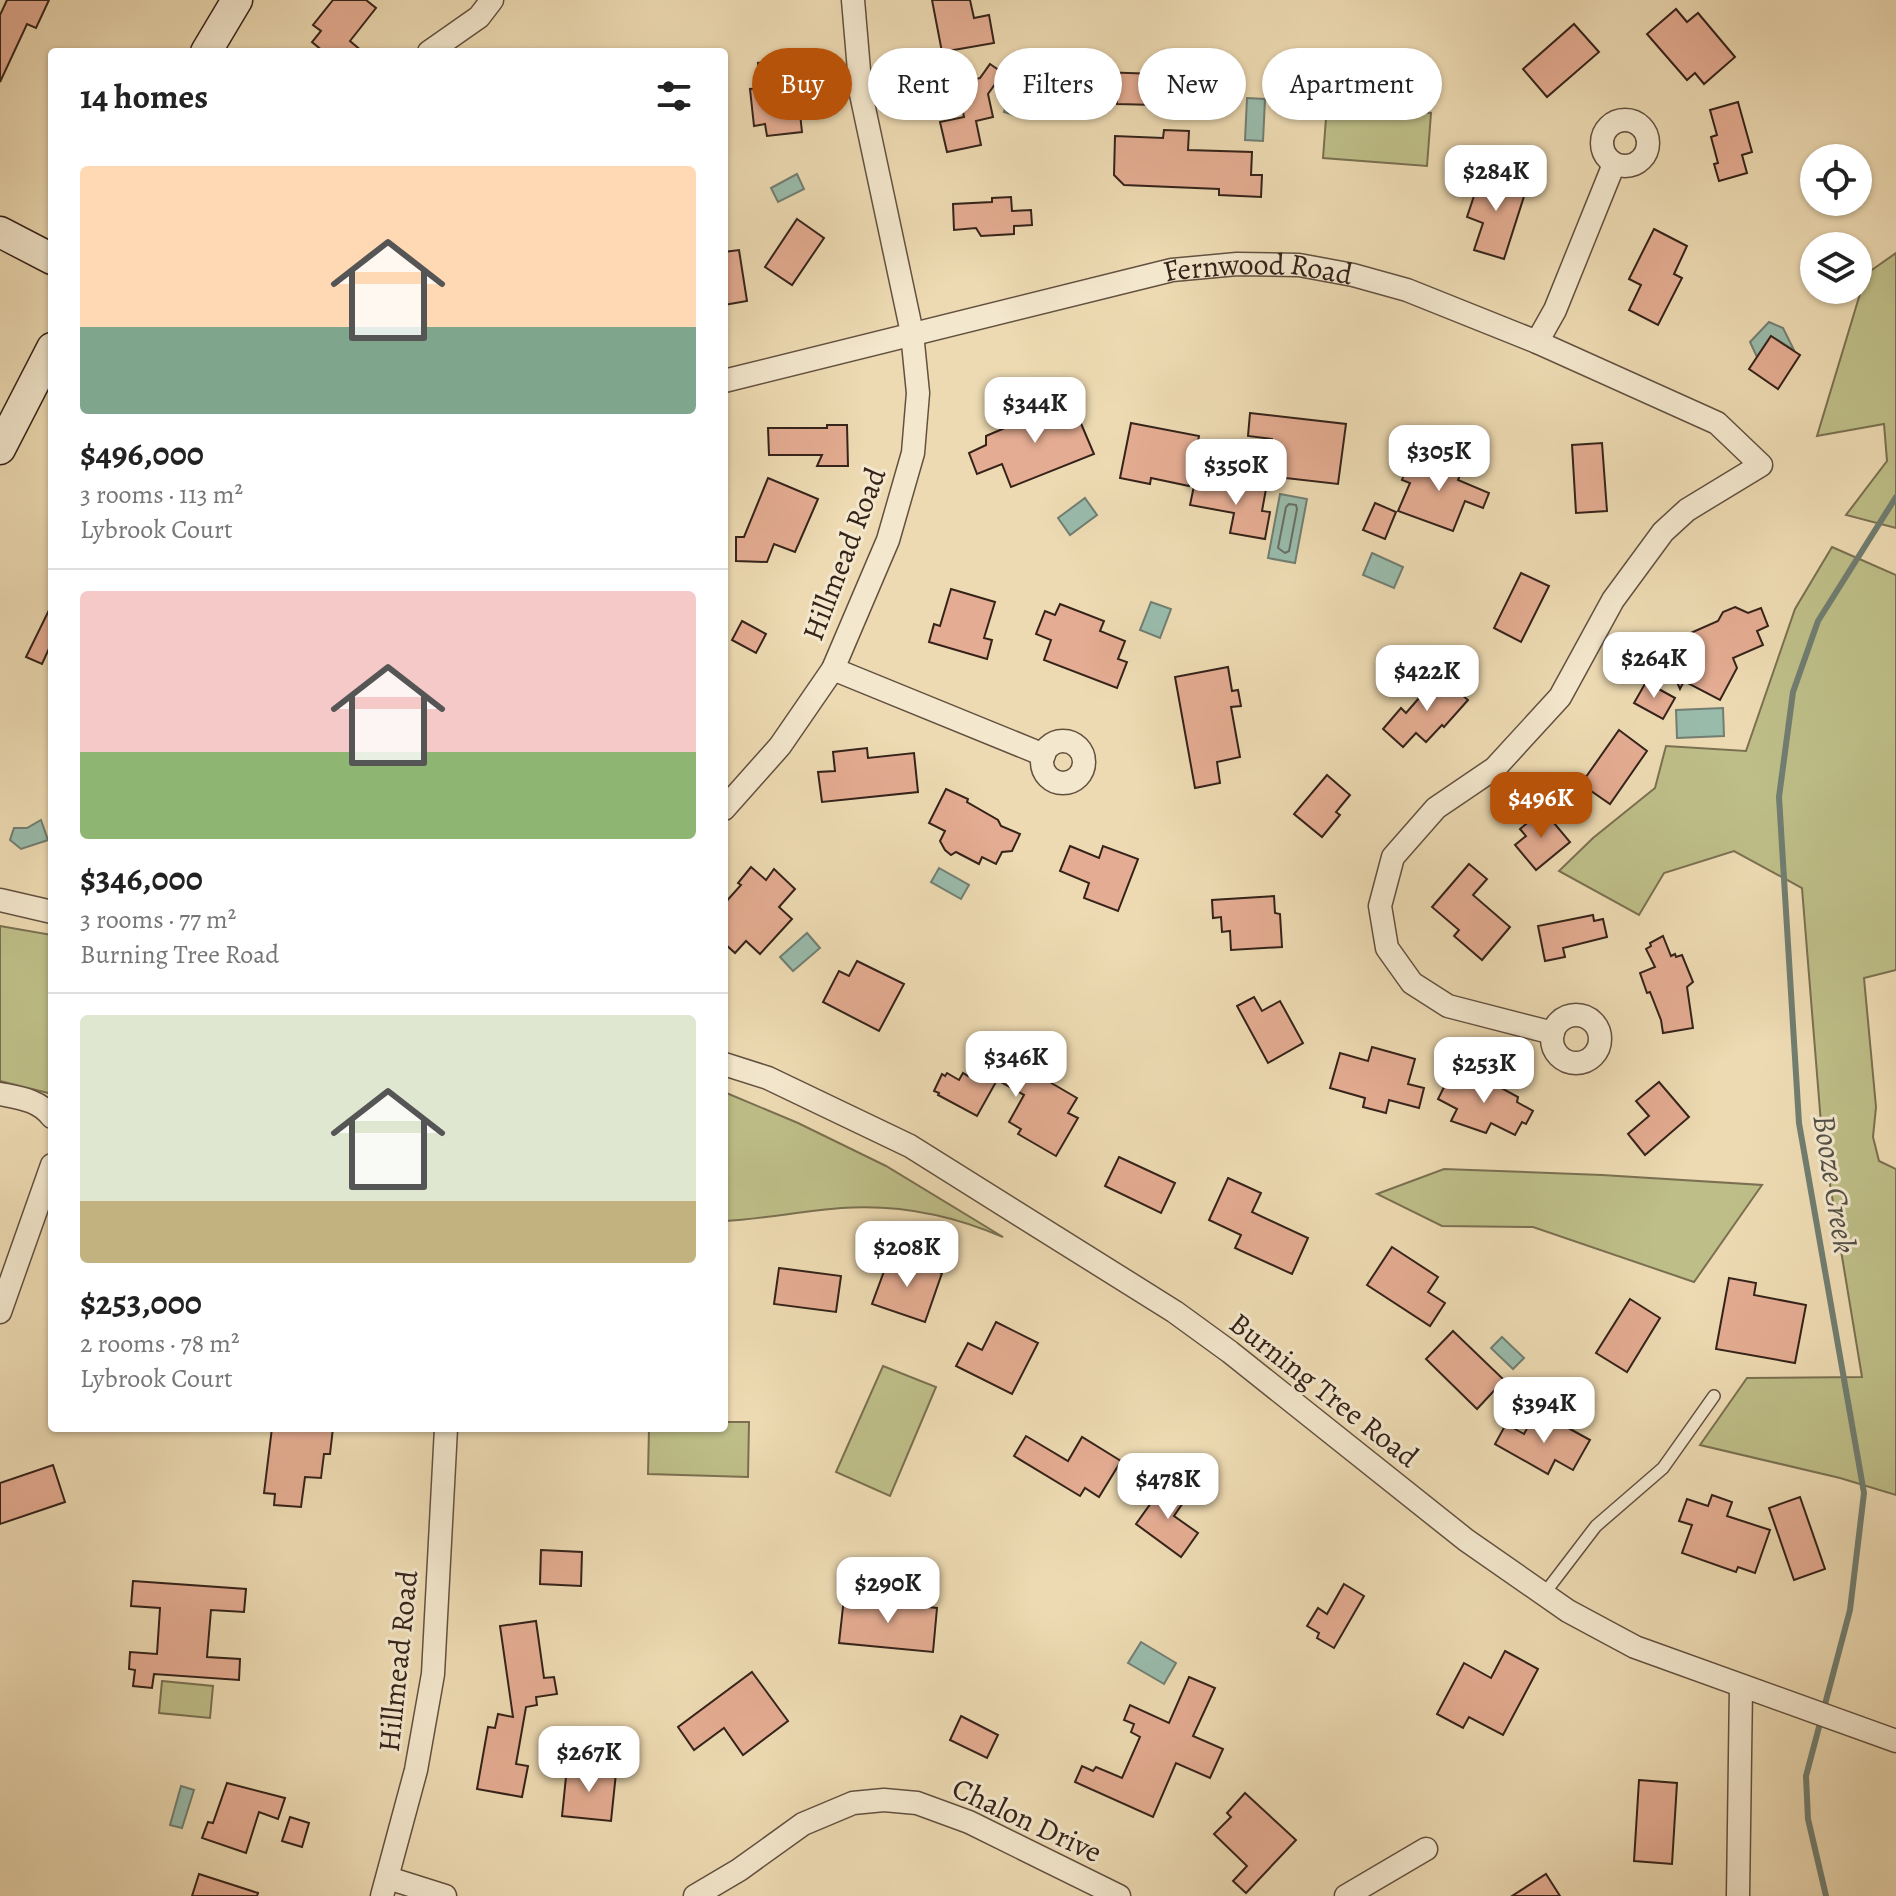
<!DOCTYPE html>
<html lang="en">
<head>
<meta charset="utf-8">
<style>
  :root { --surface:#fff; --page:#f2f2f2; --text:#222; --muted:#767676; --line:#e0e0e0; --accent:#b45309 }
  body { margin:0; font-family:Alegreya,serif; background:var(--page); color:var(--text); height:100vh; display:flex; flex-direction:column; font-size:30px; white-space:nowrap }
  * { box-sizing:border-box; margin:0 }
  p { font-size:26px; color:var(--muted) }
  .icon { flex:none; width:44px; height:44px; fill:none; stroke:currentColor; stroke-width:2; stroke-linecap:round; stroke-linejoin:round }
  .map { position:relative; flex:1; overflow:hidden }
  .details { position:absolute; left:48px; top:48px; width:680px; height:1384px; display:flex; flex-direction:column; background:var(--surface); border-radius:8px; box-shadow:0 2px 6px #0004 }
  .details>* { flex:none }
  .banner { position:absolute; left:752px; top:48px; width:760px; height:72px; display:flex; gap:16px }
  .tools { position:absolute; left:1800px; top:144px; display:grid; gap:16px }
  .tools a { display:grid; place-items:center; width:72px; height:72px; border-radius:50%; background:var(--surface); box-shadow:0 2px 6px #0004; font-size:40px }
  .price { position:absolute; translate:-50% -68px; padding:0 18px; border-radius:16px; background:#fff; color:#222; font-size:26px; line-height:52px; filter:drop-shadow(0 2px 4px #0008) }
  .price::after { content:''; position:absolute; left:50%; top:48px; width:24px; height:18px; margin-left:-12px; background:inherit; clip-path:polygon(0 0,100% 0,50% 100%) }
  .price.current { background:var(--accent); color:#fff }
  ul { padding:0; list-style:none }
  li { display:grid; align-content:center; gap:16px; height:424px; padding:0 32px }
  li+li { border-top:2px solid var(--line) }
  li span { display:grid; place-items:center; height:248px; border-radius:8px; color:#555 }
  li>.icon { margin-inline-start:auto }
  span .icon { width:144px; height:144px; fill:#fffc; stroke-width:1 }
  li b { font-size:34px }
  h2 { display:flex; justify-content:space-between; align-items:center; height:96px; padding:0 32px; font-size:34px }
  .pill { padding:0 28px; border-radius:36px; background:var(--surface); box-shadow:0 2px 6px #0004; font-size:28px; line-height:72px }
  .pill.current { background:var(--accent); color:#fff }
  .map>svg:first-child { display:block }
  .green { fill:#bebe88; stroke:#7a7051; stroke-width:2 }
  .water { fill:#99bbab; stroke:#717e71; stroke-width:2 }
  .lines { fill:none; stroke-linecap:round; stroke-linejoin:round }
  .shore { stroke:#676f62; stroke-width:2 }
  .stream { stroke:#717e71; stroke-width:6 }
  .building { fill:#e4ac92; stroke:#35231a; stroke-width:2 }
  .service-casing { stroke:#635140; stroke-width:14 }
  .minor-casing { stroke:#635140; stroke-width:25 }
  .secondary-casing { stroke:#35231a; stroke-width:33 }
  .service { stroke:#f3e7cd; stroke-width:11 }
  .minor { stroke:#f3e7cd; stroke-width:22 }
  .secondary { stroke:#f3e7cd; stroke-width:30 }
  .labels { text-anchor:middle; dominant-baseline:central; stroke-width:6; stroke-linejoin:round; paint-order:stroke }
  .street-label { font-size:30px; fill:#35231a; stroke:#f3e7cd }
  .water-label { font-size:32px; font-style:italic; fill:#535146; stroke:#f3e7cd }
</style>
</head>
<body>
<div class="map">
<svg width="1896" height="1896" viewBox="0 0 1896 1896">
  <rect width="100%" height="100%" fill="#eddab2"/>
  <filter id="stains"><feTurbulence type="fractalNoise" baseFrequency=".0025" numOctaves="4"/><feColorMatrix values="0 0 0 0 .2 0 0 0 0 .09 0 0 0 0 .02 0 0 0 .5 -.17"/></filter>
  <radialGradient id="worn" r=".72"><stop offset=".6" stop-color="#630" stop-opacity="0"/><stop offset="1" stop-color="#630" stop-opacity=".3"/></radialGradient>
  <g class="green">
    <path d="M1327 105 1431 113 1427 166 1323 158Z"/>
    <path d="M1896 253V528L1846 515 1887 461 1884 424 1817 436 1866 274Z"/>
    <path d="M1832 547 1896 575V970L1864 978 1876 1107 1873 1137 1879 1161 1896 1169V1495L1840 1478 1700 1445 1747 1378 1862 1377 1822 1136 1802 888 1734 851 1664 873 1639 915 1559 871 1593 838 1655 788 1666 746 1746 751 1795 609Z"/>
    <path d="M0 926 52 935V1094L0 1081Z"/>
    <path d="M724 1092 798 1123 886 1166 1003 1237C952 1215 896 1204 841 1208 802 1211 763 1219 724 1221Z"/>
    <path d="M1444 1169 1602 1175 1762 1185 1694 1282 1533 1227 1442 1226 1377 1194Z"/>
    <path d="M883 1366 936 1387 890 1496 836 1472Z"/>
    <path d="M724 1422H749L748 1477 648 1474 649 1428H724Z"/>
    <path d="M162 1681 213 1686 210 1718 159 1713Z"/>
  </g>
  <g class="water">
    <path d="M1016 88 1025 89 1036 99 1028 113 1017 116 1004 112 1006 103 1014 99Z"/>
    <path d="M1247 98 1265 99 1263 141 1245 140Z"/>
    <path d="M797 174 804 189 778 202 771 188Z"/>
    <path d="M1769 322 1783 328 1794 350 1771 336 1757 357 1750 342Z"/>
    <path d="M1280 494 1307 499 1295 563 1268 558Z"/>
    <path d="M1085 498 1097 515 1070 535 1058 518Z"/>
    <path d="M1372 553 1403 567 1394 588 1363 575Z"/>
    <path d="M1151 602 1171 609 1160 638 1140 630Z"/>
    <path d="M1723 708 1724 736 1677 738 1676 710Z"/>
    <path d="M41 820 48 840 21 849 10 840 14 828H27Z"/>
    <path d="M939 868 969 885 961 899 931 882Z"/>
    <path d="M807 933 820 948 793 971 780 957Z"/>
    <path d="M1502 1337 1524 1358 1513 1369 1491 1348Z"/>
    <path d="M1141 1642 1176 1663 1164 1684 1128 1663Z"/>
    <path d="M181 1786 194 1790 182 1828 170 1825Z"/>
  </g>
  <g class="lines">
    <path class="shore" d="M1289 504 1296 505 1297 509 1289 551 1285 553 1278 548 1286 507Z"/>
    <path class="stream" d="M1826 1896 1808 1819 1806 1776 1850 1610 1864 1493 1799 1123 1779 797 1793 692 1818 621 1896 497"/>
  </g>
  <g class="building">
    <path d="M7 0H49L36 28 27 24 0 82V15Z"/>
    <path d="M333 0H366L376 8 350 41 363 52H324L312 42 321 31 313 25Z"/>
    <path d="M932 0H970L974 18 989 15 994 43 942 52Z"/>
    <path d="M1676 9 1687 22 1698 13 1735 57 1704 84 1695 73 1687 80 1647 34Z"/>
    <path d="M1574 24 1599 52 1547 97 1523 69Z"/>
    <path d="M794 59 802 132 767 136 765 124 754 126 750 89 761 88 758 63Z"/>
    <path d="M990 64 1003 73 988 94 993 117 976 121 981 145 947 152 940 122 964 117 957 83 980 78Z"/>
    <path d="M1099 72 1157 74 1156 105 1117 104V92L1099 91Z"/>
    <path d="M1738 102 1752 152 1742 155 1747 173 1719 181 1714 164 1718 163 1711 137 1717 135 1710 110Z"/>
    <path d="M1164 130 1189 131 1188 150 1252 152 1251 175H1262L1261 197 1219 195V189L1124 185 1114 175 1115 136 1163 138Z"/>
    <path d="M1482 172 1527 187 1504 259 1474 250 1483 223 1467 217Z"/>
    <path d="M1011 197 1012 211 1031 210 1032 225 1014 226V234L981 236 976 228 954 230 953 204 992 202V198Z"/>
    <path d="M797 219 824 238 792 285 765 267Z"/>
    <path d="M1654 229 1687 246 1674 274 1682 278 1658 325 1629 310 1641 285 1629 279Z"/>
    <path d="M739 250 747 301 724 305V252Z"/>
    <path d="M1771 336 1800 355 1778 389 1749 369Z"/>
    <path d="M1071 400 1094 454 1011 487 1002 464 977 474 969 453 986 445V436Z"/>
    <path d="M1250 413 1346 424 1338 484 1268 476 1272 439 1248 436Z"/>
    <path d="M1131 423 1199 436 1189 486 1151 478 1150 484 1120 478Z"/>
    <path d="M827 425H847L848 466H817L822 455H769L768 428H827Z"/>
    <path d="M1602 443 1607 511 1576 513 1572 445Z"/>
    <path d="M1454 452 1467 458 1458 480 1489 493 1483 508 1465 501 1453 531 1398 511 1410 483 1402 480 1410 458 1445 472Z"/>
    <path d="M768 478 818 499 795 552 774 544 767 562 736 561V537H744Z"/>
    <path d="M1195 481 1239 490 1240 484 1266 489 1262 511 1270 512 1265 539 1230 533 1234 513 1190 505Z"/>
    <path d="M1375 503 1396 512 1385 539 1363 530Z"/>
    <path d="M1521 573 1549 586 1521 642 1494 628Z"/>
    <path d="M951 589 995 602 984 638 992 640 987 659 929 642 934 624 940 626Z"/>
    <path d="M52 604V642L42 664 26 657Z"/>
    <path d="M1060 604 1104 621 1100 631 1125 641 1118 659 1127 662 1117 688 1044 660 1051 640 1036 634 1045 611 1055 615Z"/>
    <path d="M1735 607 1748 613 1761 608 1768 626 1757 631 1763 645 1733 658 1737 668 1720 700 1684 681 1680 689 1661 646 1718 621 1723 612Z"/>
    <path d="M742 621 766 634 756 653 732 640Z"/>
    <path d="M1228 667 1232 691 1238 690 1241 706 1231 707 1240 757 1217 762 1220 783 1195 788 1175 677Z"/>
    <path d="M1439 675 1468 700 1444 727 1442 725 1426 742 1416 733 1403 747 1383 729 1401 708 1406 713Z"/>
    <path d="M1646 682 1675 698 1663 719 1634 703Z"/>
    <path d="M1619 730 1647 751 1610 804 1581 784Z"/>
    <path d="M867 748 868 758 914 753 918 792 822 802 818 772 835 771 833 752Z"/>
    <path d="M1327 775 1350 795 1336 812 1340 815 1322 837 1294 814Z"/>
    <path d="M946 789 968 799 967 802 998 820 1001 826 1020 834 1012 851 1002 852 996 864 982 857 979 864 956 852 951 855 945 850 940 841 945 831 929 823Z"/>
    <path d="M1543 810 1570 842 1536 870 1515 845 1526 836 1520 829Z"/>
    <path d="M1070 846 1099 858 1103 846 1138 859 1118 911 1084 898 1089 883 1060 871Z"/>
    <path d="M1469 864 1487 879 1473 895 1510 927 1482 960 1454 936 1459 930 1432 907Z"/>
    <path d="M751 867 766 880 774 869 795 889 779 907 792 919 760 954 746 941 735 953 724 943V904L741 885 738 883Z"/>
    <path d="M1274 896 1275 913 1280 914 1282 947 1231 950 1230 931 1222 932 1221 917 1213 918 1212 900Z"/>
    <path d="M1593 915 1594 921 1603 919 1607 937 1563 948 1565 957 1545 961 1538 926Z"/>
    <path d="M1663 936 1671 956 1675 954 1676 957 1682 955 1693 982 1687 987 1693 1028 1663 1033 1661 1020 1650 992 1647 993 1640 973 1655 967 1646 949 1651 946 1650 943Z"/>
    <path d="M857 961 904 984 879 1031 823 1002 839 971 849 976Z"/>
    <path d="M1254 997 1262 1011 1280 1001 1303 1043 1268 1063 1237 1006Z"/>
    <path d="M1372 1047 1415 1059 1408 1084 1424 1088 1419 1108 1389 1100 1386 1113 1363 1107 1365 1098 1330 1088 1340 1053 1368 1061Z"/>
    <path d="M1014 1048 1030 1057 1024 1067 1077 1098 1068 1113 1078 1118 1056 1156 1018 1134 1021 1129 1009 1122 1024 1095 997 1080 977 1116 938 1095 939 1093 934 1091 942 1074 945 1076 947 1073 959 1080 963 1073 968 1076 975 1064 982 1068 990 1053 1007 1062Z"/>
    <path d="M1450 1075 1469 1084 1473 1077 1483 1083 1485 1079 1518 1097 1517 1102 1533 1111 1526 1124 1522 1122 1515 1135 1491 1123 1486 1133 1451 1121 1457 1109 1438 1099Z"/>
    <path d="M1659 1082 1689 1117 1645 1155 1628 1134 1649 1116 1636 1101Z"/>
    <path d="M1119 1157 1175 1183 1161 1213 1105 1186Z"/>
    <path d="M1228 1178 1261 1193 1252 1212 1308 1238 1292 1274 1235 1248 1241 1235 1209 1220Z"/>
    <path d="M1392 1247 1438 1277 1428 1292 1445 1303 1430 1326 1367 1285Z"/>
    <path d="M890 1255 942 1273 925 1322 872 1304Z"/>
    <path d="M779 1268 841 1276 836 1312 774 1304Z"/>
    <path d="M1729 1278 1756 1283 1754 1295 1806 1305 1795 1363 1716 1349Z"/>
    <path d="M1630 1299 1660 1318 1627 1372 1596 1353Z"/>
    <path d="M996 1322 1038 1343 1012 1394 956 1366 968 1343 982 1350Z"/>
    <path d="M1453 1331 1504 1380 1477 1409 1426 1359Z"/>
    <path d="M1552 1419 1590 1440 1573 1470 1555 1460 1548 1474 1495 1444 1506 1424 1524 1434 1531 1421 1546 1429Z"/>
    <path d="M272 1428H333L330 1454H324L321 1478 305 1477 301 1507 274 1505 275 1494 264 1493Z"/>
    <path d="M1026 1436 1068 1461 1082 1437 1121 1461 1099 1497 1085 1488 1080 1496 1014 1456Z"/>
    <path d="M53 1465 65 1502 0 1524V1483Z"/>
    <path d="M1166 1482 1187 1497 1174 1516 1198 1533 1181 1557 1136 1524Z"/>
    <path d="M1712 1495 1732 1502 1727 1516 1770 1530 1755 1573 1738 1567 1736 1572 1682 1553 1692 1525 1679 1521 1687 1499 1708 1506Z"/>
    <path d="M1800 1497 1825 1569 1794 1580 1769 1508Z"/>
    <path d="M541 1550 582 1552 581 1586 540 1584Z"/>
    <path d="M133 1581 246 1589 244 1612 211 1610 207 1657 240 1659 239 1680 154 1674 152 1688 133 1686 135 1670 129 1669 130 1652 157 1654 160 1608 131 1606Z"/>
    <path d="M1344 1584 1364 1596 1334 1648 1317 1638 1319 1633 1307 1626 1318 1608 1327 1614Z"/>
    <path d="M844 1598 937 1608 933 1652 839 1643Z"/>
    <path d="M536 1621 544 1678 554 1677 557 1694 536 1697 537 1705 526 1707 516 1764 528 1766 522 1797 477 1789 488 1727 495 1728 498 1714 513 1717 500 1626Z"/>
    <path d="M1505 1651 1538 1669 1503 1735 1469 1717 1463 1728 1437 1714 1464 1663 1491 1678Z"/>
    <path d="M752 1672 788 1721 743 1755 724 1728 694 1750 678 1727Z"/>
    <path d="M1189 1677 1215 1688 1193 1736 1223 1749 1210 1778 1176 1763 1153 1817 1075 1782 1082 1766 1093 1771 1096 1767 1122 1778 1140 1737 1131 1732 1134 1724 1124 1720 1130 1705 1169 1723Z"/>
    <path d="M961 1716 998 1735 987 1758 950 1740Z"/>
    <path d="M567 1767 616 1773 611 1821 562 1816Z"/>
    <path d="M1639 1780 1677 1783 1672 1864 1634 1861Z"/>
    <path d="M227 1783 285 1798 278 1819 259 1812 246 1853 202 1838 208 1822 213 1823Z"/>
    <path d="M1245 1793 1296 1840 1246 1893 1233 1881 1247 1866 1214 1834 1231 1817 1227 1813Z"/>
    <path d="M290 1817 309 1823 302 1847 282 1841Z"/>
    <path d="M199 1874 258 1893 257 1896H192Z"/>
    <path d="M1546 1874 1560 1896H1512Z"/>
  </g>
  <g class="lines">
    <defs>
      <path id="service" d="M1544 1594 1596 1526 1663 1468 1714 1396"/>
      <g id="minor">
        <path d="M429 52 479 17 492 0"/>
        <circle cx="1625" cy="143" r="23"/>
        <path d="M1537 342 1555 310 1614 164"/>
        <path id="s1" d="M724 381 1172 270 1237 264 1299 265 1353 275 1407 290 1537 342 1717 423 1761 465 1687 510 1663 532 1613 600 1560 697 1495 768 1436 808 1393 857 1380 906 1387 948 1412 983 1448 1006 1553 1033"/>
        <path d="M833 669 1044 755"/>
        <circle cx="1063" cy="762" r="21"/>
        <path d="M724 809 780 746 833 669 888 540 913 453 918 393 912 333 861 94 853 0"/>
        <path d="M0 900 52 912"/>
        <circle cx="1576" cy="1039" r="24"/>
        <path d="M724 1064 768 1078 910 1146 1175 1312 1230 1352 1466 1540 1568 1611 1635 1647 1896 1741"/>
        <path d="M0 1094C20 1098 39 1100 52 1117"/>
        <path d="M0 1312 52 1165"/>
        <path d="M388 1878 445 1896"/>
        <path d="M382 1896 416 1770 433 1674 446 1428"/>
        <path d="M695 1896 739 1870 803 1824 853 1803 884 1800 917 1803 969 1822 1119 1896"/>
        <path d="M1346 1896 1426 1849"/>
        <path d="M1738 1896 1741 1687"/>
      </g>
      <g id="secondary">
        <path d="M206 52 237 0"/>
        <path d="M0 232 52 259"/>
        <path d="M0 449 52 348"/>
      </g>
    </defs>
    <use href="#service" class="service-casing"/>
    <use href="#minor" class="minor-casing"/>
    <use href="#secondary" class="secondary-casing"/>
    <use href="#service" class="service"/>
    <use href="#minor" class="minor"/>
    <use href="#secondary" class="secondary"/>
  </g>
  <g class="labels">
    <g class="street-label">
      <text stroke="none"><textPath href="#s1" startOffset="548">Fernwood Road</textPath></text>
      <text transform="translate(844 554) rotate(-69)">Hillmead Road</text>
      <text transform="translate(1324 1390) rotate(38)">Burning Tree Road</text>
      <text transform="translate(398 1661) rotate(-84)">Hillmead Road</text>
      <text transform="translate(1027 1820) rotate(25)">Chalon Drive</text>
    </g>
    <g class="water-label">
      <text transform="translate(1835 1184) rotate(81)">Booze Creek</text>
    </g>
  </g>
  <rect width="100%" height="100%" filter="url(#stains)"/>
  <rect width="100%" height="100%" fill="url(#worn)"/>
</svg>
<div class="tools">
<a><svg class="icon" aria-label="locate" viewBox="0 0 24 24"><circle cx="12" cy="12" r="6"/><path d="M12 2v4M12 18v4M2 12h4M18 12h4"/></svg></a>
<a><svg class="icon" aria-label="layers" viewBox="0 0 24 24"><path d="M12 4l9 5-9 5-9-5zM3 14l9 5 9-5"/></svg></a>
</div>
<b class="price" style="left:1496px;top:213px">$284K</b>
<b class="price" style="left:1035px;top:445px">$344K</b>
<b class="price" style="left:1439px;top:493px">$305K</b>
<b class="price" style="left:1236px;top:507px">$350K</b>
<b class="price" style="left:1654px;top:700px">$264K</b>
<b class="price" style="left:1427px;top:713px">$422K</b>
<b class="price current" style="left:1541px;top:840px">$496K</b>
<b class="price" style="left:1016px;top:1099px">$346K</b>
<b class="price" style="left:1484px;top:1105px">$253K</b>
<b class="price" style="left:907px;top:1289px">$208K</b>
<b class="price" style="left:1544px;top:1445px">$394K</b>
<b class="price" style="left:1168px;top:1521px">$478K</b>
<b class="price" style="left:888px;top:1625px">$290K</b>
<b class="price" style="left:589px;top:1794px">$267K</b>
<div class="banner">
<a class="pill current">Buy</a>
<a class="pill">Rent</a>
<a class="pill">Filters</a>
<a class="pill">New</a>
<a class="pill">Apartment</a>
</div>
<section class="details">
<h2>14 homes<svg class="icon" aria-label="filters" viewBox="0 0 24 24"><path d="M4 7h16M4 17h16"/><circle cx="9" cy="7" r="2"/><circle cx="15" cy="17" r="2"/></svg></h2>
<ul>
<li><span style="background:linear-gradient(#ffd9b3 65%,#7fa58c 0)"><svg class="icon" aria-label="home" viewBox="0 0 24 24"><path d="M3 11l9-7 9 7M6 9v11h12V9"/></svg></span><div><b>$496,000</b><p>3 rooms · 113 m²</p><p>Lybrook Court</p></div></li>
<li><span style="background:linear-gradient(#f6c9c9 65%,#8fb573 0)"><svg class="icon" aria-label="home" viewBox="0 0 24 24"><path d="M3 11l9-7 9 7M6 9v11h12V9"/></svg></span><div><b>$346,000</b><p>3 rooms · 77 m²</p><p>Burning Tree Road</p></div></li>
<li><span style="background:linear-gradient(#dfe7d0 75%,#c2b280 0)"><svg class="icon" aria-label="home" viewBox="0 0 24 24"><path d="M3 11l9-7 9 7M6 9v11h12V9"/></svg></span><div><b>$253,000</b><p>2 rooms · 78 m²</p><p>Lybrook Court</p></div></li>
</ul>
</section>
</div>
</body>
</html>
